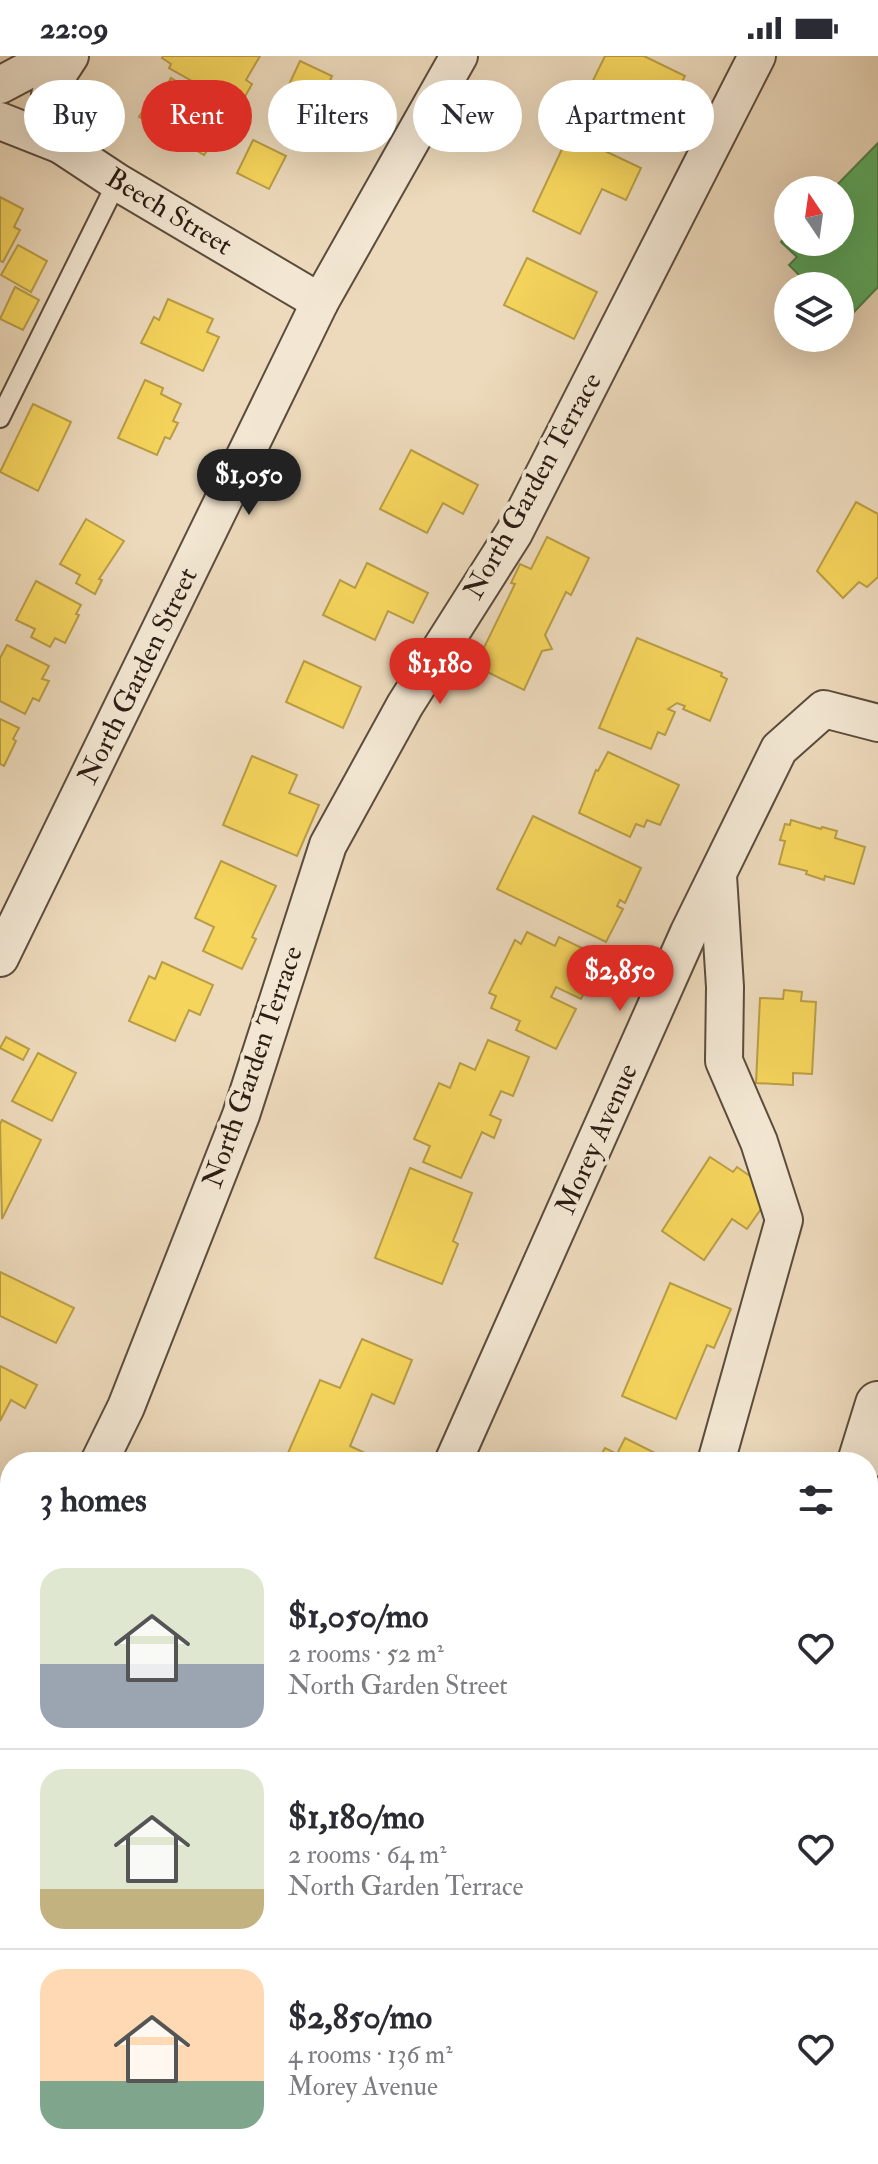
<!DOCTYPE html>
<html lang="en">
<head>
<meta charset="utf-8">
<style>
  :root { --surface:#fff; --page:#f2f2f3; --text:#2b2b33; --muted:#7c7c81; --line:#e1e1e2; --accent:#d93025 }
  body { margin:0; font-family:"IM FELL Double Pica",serif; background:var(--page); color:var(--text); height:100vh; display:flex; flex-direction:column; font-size:30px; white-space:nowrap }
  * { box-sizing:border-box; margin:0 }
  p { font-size:26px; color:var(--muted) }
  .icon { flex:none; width:44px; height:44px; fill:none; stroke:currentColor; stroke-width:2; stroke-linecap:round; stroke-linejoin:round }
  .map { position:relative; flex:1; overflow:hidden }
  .sheet { position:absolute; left:0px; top:1396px; width:878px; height:712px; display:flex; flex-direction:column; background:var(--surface); border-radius:32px 32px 0 0; box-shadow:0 8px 32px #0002 }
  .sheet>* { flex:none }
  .guide { position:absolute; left:24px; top:24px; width:830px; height:72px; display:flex; gap:16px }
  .needle { width:52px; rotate:347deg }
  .tools { position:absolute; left:774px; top:120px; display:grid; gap:16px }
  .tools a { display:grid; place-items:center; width:80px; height:80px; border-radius:50%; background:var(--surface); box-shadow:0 8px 32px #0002; font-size:40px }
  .price { position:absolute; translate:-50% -68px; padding:0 18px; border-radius:28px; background:var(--accent); color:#fff; font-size:26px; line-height:52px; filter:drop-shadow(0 2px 4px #0008) }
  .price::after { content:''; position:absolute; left:50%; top:48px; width:24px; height:18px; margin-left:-12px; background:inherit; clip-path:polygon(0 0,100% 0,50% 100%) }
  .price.current { background:#222; color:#fff }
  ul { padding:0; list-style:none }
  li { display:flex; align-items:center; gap:24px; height:200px; padding:0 40px }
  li+li { border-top:2px solid var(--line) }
  li span { display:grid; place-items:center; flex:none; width:224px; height:160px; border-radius:24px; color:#555 }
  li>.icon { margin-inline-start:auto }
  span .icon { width:96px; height:96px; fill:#fffc; stroke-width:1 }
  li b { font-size:34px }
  h2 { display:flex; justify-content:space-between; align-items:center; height:96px; padding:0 40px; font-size:34px }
  .pill { padding:0 28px; border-radius:36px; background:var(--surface); box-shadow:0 8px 32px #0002; font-size:28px; line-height:72px }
  .pill.current { background:var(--accent); color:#fff }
  .status { display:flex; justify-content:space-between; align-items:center; height:56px; padding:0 40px; background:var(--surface); direction:ltr }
  .status svg { height:22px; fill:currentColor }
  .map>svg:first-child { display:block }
  .homes { fill:#f6d55c; stroke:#b99e46; stroke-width:2 }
  .public { fill:#5aae61; stroke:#4c824a; stroke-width:2 }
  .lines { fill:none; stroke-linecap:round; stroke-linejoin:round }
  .service-casing { stroke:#5c4c3d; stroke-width:22 }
  .minor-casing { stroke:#5c4c3d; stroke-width:40 }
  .tertiary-casing { stroke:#5c4c3d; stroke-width:48 }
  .service { stroke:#f3e7d3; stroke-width:18 }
  .minor { stroke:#f3e7d3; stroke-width:36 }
  .tertiary { stroke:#f3e7d3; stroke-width:44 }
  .labels { text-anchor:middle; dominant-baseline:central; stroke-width:8; stroke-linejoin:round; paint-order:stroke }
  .street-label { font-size:28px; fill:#2c1c13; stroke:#f3e7d3 }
</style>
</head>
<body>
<div class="status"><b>22:09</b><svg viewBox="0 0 49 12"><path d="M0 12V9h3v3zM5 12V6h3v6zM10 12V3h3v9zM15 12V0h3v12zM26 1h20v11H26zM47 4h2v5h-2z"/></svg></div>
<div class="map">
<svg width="878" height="2108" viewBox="0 0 878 2108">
  <rect width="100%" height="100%" fill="#eddabc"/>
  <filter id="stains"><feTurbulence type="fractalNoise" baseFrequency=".0025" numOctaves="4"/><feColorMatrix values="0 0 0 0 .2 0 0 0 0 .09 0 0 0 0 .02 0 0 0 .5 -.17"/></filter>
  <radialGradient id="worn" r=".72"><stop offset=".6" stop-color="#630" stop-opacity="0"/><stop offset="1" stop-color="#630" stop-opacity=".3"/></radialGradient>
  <g class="homes">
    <path d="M163 0H260L246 24 252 28 242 46 236 43 233 48 169 12 171 8 162 2Z"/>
    <path d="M605 0H644L685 20 669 51 641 37 622 77 578 55Z"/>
    <path d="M300 5 332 20 327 32 358 47 339 88 301 70 303 66 277 54Z"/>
    <path d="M171 22 230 57 221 73 225 75 213 94 209 92 204 99 139 61 153 38 160 42Z"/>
    <path d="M569 78 641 112 626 144 602 133 580 178 533 155Z"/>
    <path d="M253 84 286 100 269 133 237 117Z"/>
    <path d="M0 141 23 153 14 171 20 174 3 206 0 205Z"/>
    <path d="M18 189 47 205 31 236 1 219Z"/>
    <path d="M527 202 597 236 574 283 504 249Z"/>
    <path d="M15 231 39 244 23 274 0 263Z"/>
    <path d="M168 243 213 263 207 276 219 281 203 315 141 287 154 261 159 264Z"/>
    <path d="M145 324 163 332 161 338 181 348 173 365 178 367 170 383 165 381 157 399 118 382Z"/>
    <path d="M33 348 71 366 38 435 0 416Z"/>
    <path d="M411 394 478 429 463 458 443 447 427 477 380 453Z"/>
    <path d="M856 446 878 458V521L867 531 859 526 843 542 817 515Z"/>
    <path d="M86 463 124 485 99 523 102 524 95 538 76 527 80 519 60 508Z"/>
    <path d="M547 481 589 502 571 539 566 536 545 579 552 593 542 595 524 634 475 610 515 528 511 527 520 508 531 513Z"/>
    <path d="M367 507 428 537 413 567 388 555 375 584 323 559 340 524 355 532Z"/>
    <path d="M36 525 81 549 76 558 79 559 65 587 55 582 50 591 31 581 35 573 16 564Z"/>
    <path d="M637 582 722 617 721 620 727 623 710 665 683 653 685 650 677 647 668 653 675 656 665 679 658 676 651 693 599 672Z"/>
    <path d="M7 589 49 610 42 623 49 625 39 645 33 642 25 658 0 645V602Z"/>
    <path d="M304 605 361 631 343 672 286 646Z"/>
    <path d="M0 663 19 672 13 683 16 685 4 710 0 708Z"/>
    <path d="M608 696 679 729 660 769 647 764 644 771 636 768 630 781 579 757 596 714 598 715Z"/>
    <path d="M252 700 297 719 289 737 319 749 297 800 223 769Z"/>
    <path d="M533 760 641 812 625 847 620 844 617 850 623 853 606 886 497 833Z"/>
    <path d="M791 764 821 773 822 771 837 775 835 782 865 791 854 828 825 820 824 824 806 818 807 815 779 808 785 785 780 784 785 768 790 769Z"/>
    <path d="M221 805 276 830 252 881 256 883 242 913 203 895 214 871 195 862Z"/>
    <path d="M527 876 555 890 559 881 601 901 581 943 556 931 551 941 576 953 556 993 516 974 520 965 491 952 496 940 489 937 515 884 521 888Z"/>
    <path d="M162 906 213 929 200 959 189 954 175 985 129 965 149 920 155 923Z"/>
    <path d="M784 934 802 936 801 945 816 946 812 1018 793 1017V1029L756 1027 760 942 783 943Z"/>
    <path d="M6 981 29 993 23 1004 0 992Z"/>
    <path d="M488 984 529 1001 513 1040 501 1035 490 1059 501 1064 494 1082 482 1076 461 1122 423 1106 430 1090 414 1083 439 1027 450 1032 460 1007 475 1014Z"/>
    <path d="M38 997 76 1017 52 1065 12 1045Z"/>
    <path d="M2 1064 41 1084 2 1163 0 1068Z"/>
    <path d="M710 1101 733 1116 737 1111 760 1127 755 1134 768 1143 747 1173 732 1163 704 1204 662 1175Z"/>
    <path d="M410 1112 472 1137 453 1185 458 1188 442 1228 375 1202Z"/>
    <path d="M0 1216 74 1252 56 1287 0 1260Z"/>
    <path d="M670 1227 731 1253 714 1292 707 1289 676 1363 622 1340Z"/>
    <path d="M362 1283 412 1304 394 1348 372 1338 350 1390 365 1397 361 1406 344 1402 343 1406H284L320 1324 340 1332Z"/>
    <path d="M0 1310 37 1329 25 1352 11 1344 0 1365Z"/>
    <path d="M625 1382 663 1401 662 1404 666 1406H597L605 1392 617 1398Z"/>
    <path d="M878 1571V1717L868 1714V1609Z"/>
    <path d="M868 1815 878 1818V1990L868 2031Z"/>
    <path d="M7 2066 10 2067V2098H73L71 2108H0V2093Z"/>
    <path d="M275 2098H357L355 2108H273Z"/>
    <path d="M466 2098H526L524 2108H464Z"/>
    <path d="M771 2098H852L849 2108H769Z"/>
  </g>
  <path class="public" d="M878 87V231L852 258 840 246V230H810L789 209 797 201 781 186 788 178V186H840V134H832Z"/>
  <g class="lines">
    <defs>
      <path id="service" d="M0 362 117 126"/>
      <g id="minor">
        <path d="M70 0 55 23 50 39 48 57 52 73 61 89 117 126 320 246"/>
        <path d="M0 29 55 0"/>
        <path d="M0 65 61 89"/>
        <path d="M0 902 320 246 459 0"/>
        <path d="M99 1406 126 1351 241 1059 328 789 405 649 514 477 757 0"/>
        <path d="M453 1406 689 876 779 693 824 653 878 667"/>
        <path d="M716 1406 784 1164 759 1086 724 1005 725 931 718 820"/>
        <path d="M0 1581 10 1569"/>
        <path d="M158 2108 162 2098"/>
        <path d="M383 2108 384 2098"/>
      </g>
      <g id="tertiary">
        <path d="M860 1406 878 1348"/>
        <path d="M685 2108 687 2098"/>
      </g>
    </defs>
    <use href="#service" class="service-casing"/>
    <use href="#minor" class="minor-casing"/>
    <use href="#tertiary" class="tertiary-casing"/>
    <use href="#service" class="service"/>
    <use href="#minor" class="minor"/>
    <use href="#tertiary" class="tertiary"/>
  </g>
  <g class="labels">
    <g class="street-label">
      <text transform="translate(169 156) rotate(31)">Beech Street</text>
      <text transform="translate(533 430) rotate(-61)">North Garden Terrace</text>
      <text transform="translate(138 620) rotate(-64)">North Garden Street</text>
      <text transform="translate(253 1011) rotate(-71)">North Garden Terrace</text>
      <text transform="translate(597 1083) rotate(-66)">Morey Avenue</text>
    </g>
  </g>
  <rect width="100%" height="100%" filter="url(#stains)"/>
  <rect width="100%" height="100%" fill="url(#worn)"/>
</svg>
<div class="tools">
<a><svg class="needle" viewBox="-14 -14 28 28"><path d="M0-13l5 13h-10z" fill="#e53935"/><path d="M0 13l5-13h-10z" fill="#7c7c81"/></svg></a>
<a><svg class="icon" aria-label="layers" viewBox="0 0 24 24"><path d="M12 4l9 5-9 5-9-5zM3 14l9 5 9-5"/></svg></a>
</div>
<b class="price current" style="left:249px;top:461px">$1,050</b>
<b class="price" style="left:440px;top:650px">$1,180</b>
<b class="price" style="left:620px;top:957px">$2,850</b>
<div class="guide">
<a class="pill">Buy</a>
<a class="pill current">Rent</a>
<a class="pill">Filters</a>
<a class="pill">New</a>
<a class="pill">Apartment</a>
</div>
<section class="sheet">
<h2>3 homes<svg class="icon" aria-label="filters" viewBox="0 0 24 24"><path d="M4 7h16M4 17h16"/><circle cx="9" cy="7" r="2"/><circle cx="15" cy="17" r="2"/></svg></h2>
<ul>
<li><span style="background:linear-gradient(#dfe7d0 60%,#9aa5b1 0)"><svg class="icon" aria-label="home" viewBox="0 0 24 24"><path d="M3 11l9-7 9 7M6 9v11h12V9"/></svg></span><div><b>$1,050/mo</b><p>2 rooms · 52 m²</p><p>North Garden Street</p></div><svg class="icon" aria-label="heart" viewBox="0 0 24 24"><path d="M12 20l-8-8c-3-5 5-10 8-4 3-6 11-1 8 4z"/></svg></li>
<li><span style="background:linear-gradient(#dfe7d0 75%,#c2b280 0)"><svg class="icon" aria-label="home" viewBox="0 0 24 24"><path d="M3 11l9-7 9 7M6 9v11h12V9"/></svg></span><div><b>$1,180/mo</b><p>2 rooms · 64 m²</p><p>North Garden Terrace</p></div><svg class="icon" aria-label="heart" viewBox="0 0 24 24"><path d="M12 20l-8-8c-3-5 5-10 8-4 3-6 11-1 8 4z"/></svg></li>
<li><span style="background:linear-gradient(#ffd9b3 70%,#7fa58c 0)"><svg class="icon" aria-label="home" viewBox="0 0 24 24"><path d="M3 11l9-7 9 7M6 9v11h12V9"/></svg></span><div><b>$2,850/mo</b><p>4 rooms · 136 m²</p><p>Morey Avenue</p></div><svg class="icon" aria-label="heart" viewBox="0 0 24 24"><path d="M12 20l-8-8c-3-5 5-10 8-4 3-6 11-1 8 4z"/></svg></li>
</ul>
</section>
</div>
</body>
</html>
